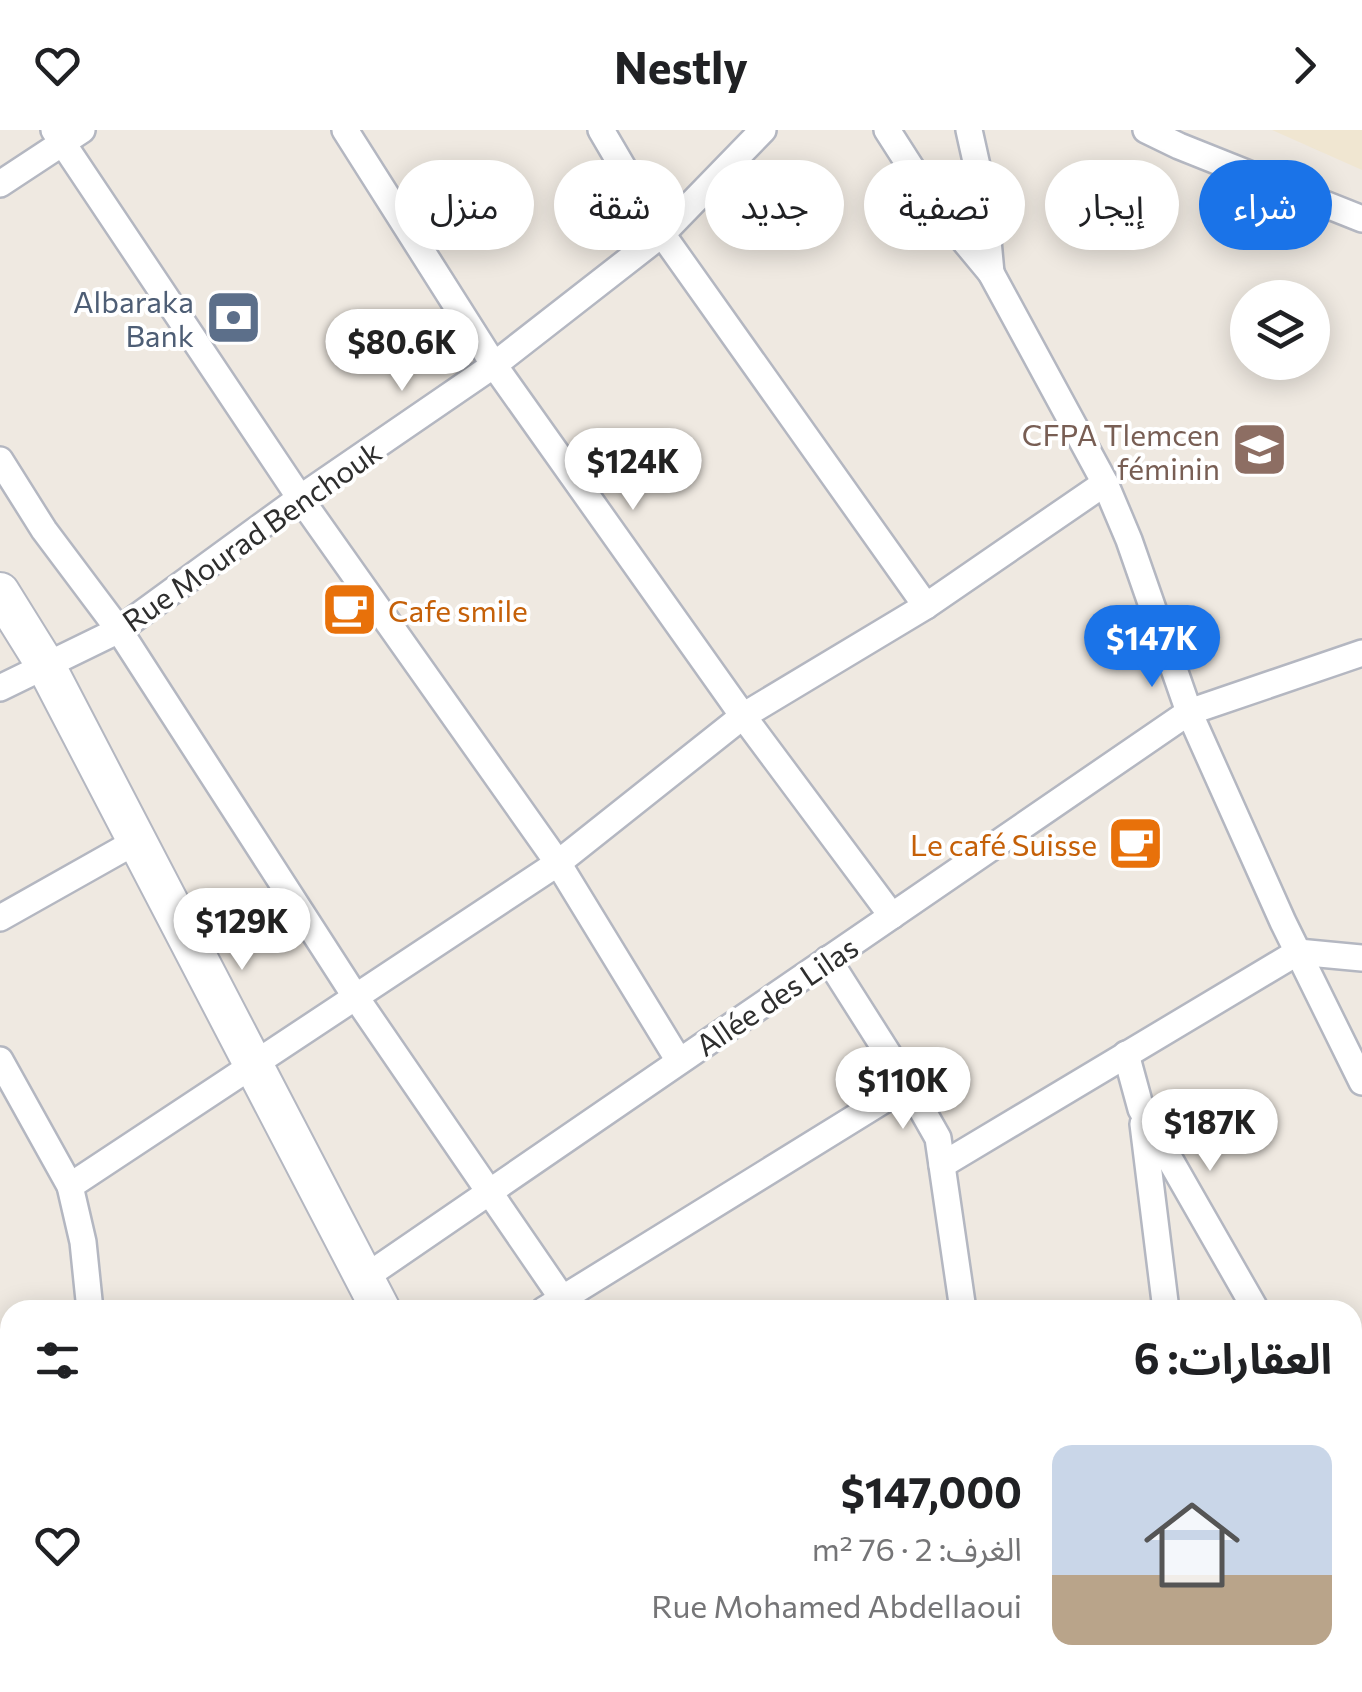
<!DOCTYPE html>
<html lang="ar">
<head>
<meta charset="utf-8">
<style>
  :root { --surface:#fff; --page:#f6f6f6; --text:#202124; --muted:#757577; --accent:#1a73e8 }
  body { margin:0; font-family:Commissioner,"Noto Sans Arabic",sans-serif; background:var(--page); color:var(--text); direction:rtl; height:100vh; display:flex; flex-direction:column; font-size:38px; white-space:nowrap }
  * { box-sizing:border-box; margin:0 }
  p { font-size:32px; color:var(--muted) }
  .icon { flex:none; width:55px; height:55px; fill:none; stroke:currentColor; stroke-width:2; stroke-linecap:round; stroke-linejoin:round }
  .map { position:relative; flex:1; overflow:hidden; direction:ltr }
  .sheet { position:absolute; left:0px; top:1170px; width:1362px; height:392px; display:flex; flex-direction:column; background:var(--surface); border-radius:30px 30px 0 0; box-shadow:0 5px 25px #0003; direction:rtl }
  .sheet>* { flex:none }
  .banner { position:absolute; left:30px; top:30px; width:1302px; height:90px; direction:rtl; display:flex; gap:20px }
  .buttons { position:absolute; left:1230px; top:150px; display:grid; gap:20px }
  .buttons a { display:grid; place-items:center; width:100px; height:100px; border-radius:50%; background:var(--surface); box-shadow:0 5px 25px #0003; font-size:50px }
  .price { position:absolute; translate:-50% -85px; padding:0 22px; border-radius:35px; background:#fff; color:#222; font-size:32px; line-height:65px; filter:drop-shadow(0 2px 5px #0008) }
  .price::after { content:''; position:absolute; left:50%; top:60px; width:30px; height:22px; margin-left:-15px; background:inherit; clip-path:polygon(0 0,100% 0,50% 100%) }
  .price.current { background:var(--accent); color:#fff }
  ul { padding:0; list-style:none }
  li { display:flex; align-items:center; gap:30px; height:250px; padding:0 30px }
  li span { display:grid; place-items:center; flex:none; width:280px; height:200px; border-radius:20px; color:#555 }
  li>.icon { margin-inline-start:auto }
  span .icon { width:120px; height:120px; fill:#fffc; stroke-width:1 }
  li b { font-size:42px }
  h2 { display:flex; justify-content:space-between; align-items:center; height:120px; padding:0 30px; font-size:42px }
  .tag { padding:0 35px; border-radius:45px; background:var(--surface); box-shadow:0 5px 25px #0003; font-size:35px; line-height:90px }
  .tag.current { background:var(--accent); color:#fff }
  header { display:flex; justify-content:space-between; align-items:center; height:130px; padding:0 30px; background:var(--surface); font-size:45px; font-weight:700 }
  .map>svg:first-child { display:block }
  .education { fill:#f0e6d1 }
  .building { fill:#cbc7bf; stroke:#cbc5ba; stroke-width:2.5 }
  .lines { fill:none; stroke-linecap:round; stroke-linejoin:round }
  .service-casing { stroke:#b4b7c1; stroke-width:18 }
  .minor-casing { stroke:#b4b7c1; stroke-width:30 }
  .secondary-casing { stroke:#b4b7c1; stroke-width:42 }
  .service { stroke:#fff; stroke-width:12 }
  .minor { stroke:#fff; stroke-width:25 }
  .secondary { stroke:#fff; stroke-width:38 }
  .labels { text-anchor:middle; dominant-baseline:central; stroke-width:8; stroke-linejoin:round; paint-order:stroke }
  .service-label { font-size:30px; fill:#4e5e75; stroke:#fff; text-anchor:end }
  .education-label { font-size:30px; fill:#785e54; stroke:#fff; text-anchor:end }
  .street-label { font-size:30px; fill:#2e2e2e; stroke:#fff }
  .food-label { font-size:30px; fill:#c56008; stroke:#fff; text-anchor:start }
</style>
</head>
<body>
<header><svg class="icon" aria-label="forward" viewBox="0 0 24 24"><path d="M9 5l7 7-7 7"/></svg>Nestly<svg class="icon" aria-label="heart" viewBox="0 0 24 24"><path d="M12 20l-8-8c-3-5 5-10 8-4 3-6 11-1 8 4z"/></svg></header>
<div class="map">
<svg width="1362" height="1562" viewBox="0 0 1362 1562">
  <rect width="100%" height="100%" fill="#efe9e1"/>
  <path class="education" d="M1272 0H1362V40Z"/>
  <g class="building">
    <path d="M442 1552H491L496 1562H442L438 1555Z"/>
    <path d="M843 1552H868L872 1562H827Z"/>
  </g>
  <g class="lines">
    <defs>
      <g id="service">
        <path d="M177 1552 180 1562"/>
        <path d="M422 1552 424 1562"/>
        <path d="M14 1562 19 1552"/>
      </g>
      <g id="minor">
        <path d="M54 0 300 368 558 733 679 931"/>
        <path d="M345 0 494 235 743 586 892 786"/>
        <path d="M601 0 662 104 926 476"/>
        <path d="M887 0 937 78 991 143 1105 353 1129 410 1189 582 1283 792 1362 952"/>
        <path d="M969 0 984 67 991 143"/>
        <path d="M1146 0 1179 16 1362 89"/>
        <path d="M0 54 82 0"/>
        <path d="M0 330 44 400 119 500 355 866 564 1171"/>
        <path d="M0 558 119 500 300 368 494 235 662 104 763 0"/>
        <path d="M0 788 135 712"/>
        <path d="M828 829 908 955 938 1008 963 1180"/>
        <path d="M1126 924 1141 979 1256 1180"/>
        <path d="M0 930 70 1056 83 1112 90 1180"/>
        <path d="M1143 994 1166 1180"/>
        <path d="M942 1035 1298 822 1362 828"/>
        <path d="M70 1056 558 733 743 586 926 476 1105 353"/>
        <path d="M364 1148 1189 582 1362 523"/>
        <path d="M544 1180 908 955"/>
        <path d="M1352 1260 1362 1255"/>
        <path d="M0 1338 10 1337"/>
        <path d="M1352 1354 1362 1372"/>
        <path d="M0 1438H10"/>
        <path d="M1352 1501 1362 1502"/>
        <path d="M904 1552 906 1562"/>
        <path d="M1276 1552V1562"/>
        <path d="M346 1562 351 1552"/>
      </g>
      <g id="secondary">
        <path d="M0 462 46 536 381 1180"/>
        <path d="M586 1552 591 1562"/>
      </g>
    </defs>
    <use href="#service" class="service-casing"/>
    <use href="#minor" class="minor-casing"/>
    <use href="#secondary" class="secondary-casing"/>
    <use href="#service" class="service"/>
    <use href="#minor" class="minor"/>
    <use href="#secondary" class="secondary"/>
  </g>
  <defs>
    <symbol id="bank-square" viewBox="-11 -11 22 22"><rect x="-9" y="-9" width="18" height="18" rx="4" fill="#5c6f8a" stroke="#fff"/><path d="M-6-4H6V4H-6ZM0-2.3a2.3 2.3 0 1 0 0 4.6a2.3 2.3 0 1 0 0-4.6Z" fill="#fff"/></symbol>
    <symbol id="university-square" viewBox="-11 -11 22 22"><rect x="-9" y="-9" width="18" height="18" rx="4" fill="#8d6e63" stroke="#fff"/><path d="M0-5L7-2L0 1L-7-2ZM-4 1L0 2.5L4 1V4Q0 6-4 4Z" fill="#fff"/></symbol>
    <symbol id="cafe-square" viewBox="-11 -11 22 22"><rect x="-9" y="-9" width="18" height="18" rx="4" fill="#e8710a" stroke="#fff"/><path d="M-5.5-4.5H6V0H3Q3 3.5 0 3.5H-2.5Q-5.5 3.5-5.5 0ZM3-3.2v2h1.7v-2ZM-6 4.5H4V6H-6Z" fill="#fff"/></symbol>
  </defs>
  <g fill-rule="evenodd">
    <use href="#bank-square" x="202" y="156" width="63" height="63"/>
    <use href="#university-square" x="1228" y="288" width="63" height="63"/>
    <use href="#cafe-square" x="318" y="448" width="63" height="63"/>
    <use href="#cafe-square" x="1104" y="682" width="63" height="63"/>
  </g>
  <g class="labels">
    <g class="service-label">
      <text x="194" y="170">Albaraka<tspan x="194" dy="34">Bank</tspan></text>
    </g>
    <g class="education-label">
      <text x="1220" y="303">CFPA Tlemcen<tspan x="1220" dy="34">féminin</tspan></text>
    </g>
    <g class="street-label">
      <text transform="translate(251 405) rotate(-35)">Rue Mourad Benchouk</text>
      <text transform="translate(776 865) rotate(-34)">Allée des Lilas</text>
    </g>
    <g class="food-label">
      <text x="388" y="479">Cafe smile</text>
      <text x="1097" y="713" text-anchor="end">Le café Suisse</text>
    </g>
  </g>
</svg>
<div class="buttons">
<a><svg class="icon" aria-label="layers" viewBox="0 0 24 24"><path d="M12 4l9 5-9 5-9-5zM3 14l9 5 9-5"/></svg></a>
</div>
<b class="price" style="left:402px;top:264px">$80.6K</b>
<b class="price" style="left:633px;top:383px">$124K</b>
<b class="price current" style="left:1152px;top:560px">$147K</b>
<b class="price" style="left:242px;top:843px">$129K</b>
<b class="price" style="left:903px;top:1002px">$110K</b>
<b class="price" style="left:1210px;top:1044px">$187K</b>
<div class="banner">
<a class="tag current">شراء</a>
<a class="tag">إيجار</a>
<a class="tag">تصفية</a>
<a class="tag">جديد</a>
<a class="tag">شقة</a>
<a class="tag">منزل</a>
</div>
<section class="sheet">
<h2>العقارات: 6<svg class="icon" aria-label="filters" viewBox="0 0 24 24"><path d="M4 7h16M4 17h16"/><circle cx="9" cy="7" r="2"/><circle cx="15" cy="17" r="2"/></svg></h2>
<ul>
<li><span style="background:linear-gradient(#c9d6e8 65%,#b9a48a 0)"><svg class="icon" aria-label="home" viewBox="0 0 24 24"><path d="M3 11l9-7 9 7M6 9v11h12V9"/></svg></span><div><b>$147,000</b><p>الغرف: 2 · 76 m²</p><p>Rue Mohamed Abdellaoui</p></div><svg class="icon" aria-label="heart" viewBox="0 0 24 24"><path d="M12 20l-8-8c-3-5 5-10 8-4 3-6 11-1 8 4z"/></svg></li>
</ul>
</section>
</div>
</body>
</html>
